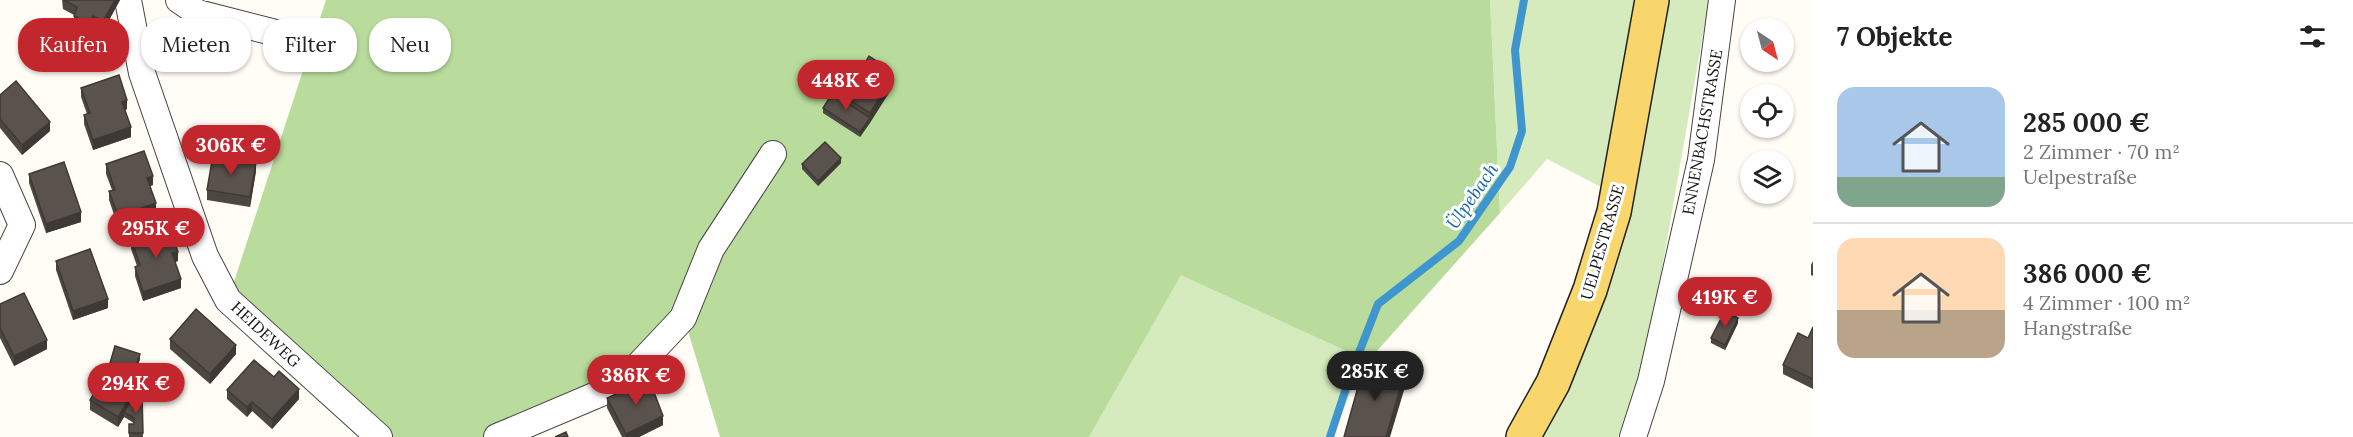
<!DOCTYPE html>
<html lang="de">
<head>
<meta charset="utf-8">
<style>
  :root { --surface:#fff; --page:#f2f2f2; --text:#222; --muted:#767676; --line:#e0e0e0; --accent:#c4262e }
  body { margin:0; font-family:Lora,serif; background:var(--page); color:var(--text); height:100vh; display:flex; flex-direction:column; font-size:22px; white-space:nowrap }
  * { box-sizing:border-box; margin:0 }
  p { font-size:20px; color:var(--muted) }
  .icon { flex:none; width:33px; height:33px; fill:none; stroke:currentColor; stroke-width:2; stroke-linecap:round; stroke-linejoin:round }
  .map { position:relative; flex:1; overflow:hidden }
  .drawer { display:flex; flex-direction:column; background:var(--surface); width:540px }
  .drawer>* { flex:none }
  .banner { position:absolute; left:18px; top:18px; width:570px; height:54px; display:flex; gap:12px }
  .needle { width:39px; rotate:144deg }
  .buttons { position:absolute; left:1740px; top:18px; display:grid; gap:12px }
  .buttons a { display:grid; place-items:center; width:54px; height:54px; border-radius:50%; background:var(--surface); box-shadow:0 2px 4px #0004; font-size:30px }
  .price { position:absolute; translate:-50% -51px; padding:0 14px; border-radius:21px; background:var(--accent); color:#fff; font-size:20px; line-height:39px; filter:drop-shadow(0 2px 3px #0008) }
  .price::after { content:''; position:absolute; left:50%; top:36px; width:18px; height:14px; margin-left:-9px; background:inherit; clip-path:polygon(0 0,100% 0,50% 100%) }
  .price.current { background:#222; color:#fff }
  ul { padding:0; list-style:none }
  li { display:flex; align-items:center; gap:18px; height:150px; padding:0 24px }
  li+li { border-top:2px solid var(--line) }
  li span { display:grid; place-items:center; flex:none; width:168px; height:120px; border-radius:18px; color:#555 }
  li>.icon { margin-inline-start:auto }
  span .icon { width:72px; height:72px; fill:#fffc; stroke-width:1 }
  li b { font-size:26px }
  h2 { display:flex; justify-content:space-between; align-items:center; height:72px; padding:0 24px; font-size:26px }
  .tag { padding:0 21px; border-radius:24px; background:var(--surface); box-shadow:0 2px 4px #0004; font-size:21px; line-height:54px }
  .tag.current { background:var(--accent); color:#fff }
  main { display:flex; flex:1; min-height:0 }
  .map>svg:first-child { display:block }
  .green { fill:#d5ebbd }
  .forest { fill:#b9dc9c }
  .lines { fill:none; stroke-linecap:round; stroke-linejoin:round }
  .stream { stroke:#3f96cf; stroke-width:8 }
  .minor-casing { stroke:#444; stroke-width:28 }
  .major-casing { stroke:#222; stroke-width:36 }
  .minor { stroke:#fff; stroke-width:26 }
  .major { stroke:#f9d66b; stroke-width:33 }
  .wall { fill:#4d4742 }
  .shaded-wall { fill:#3f3936 }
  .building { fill:#5a524d; stroke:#3f3936; stroke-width:1.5 }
  .labels { text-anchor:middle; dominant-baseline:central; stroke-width:6; stroke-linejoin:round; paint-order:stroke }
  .street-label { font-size:16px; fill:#111; stroke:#fff }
  .water-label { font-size:18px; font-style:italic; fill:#1768a6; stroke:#fff }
</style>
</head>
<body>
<main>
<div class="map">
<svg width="1813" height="437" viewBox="0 0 1813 437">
  <rect width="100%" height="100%" fill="#fffdf5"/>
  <g class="green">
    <path d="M1490 0H1635L1603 188 1547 159 1500 213Z"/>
    <path d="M1662 0H1709L1647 354 1618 437H1537Z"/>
    <path d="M1181 274 1368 361 1359 372 1332 437H1089Z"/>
  </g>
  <path class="forest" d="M326 0H1490L1500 213 1368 361 1181 275 1089 437H720L684 318 620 385 497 437H379L228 300Z"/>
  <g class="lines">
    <path class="stream" d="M1330 437 1351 373 1378 304 1459 241 1510 167 1522 131 1515 50 1524 0"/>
    <defs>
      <g id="minor">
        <path d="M128 0 142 73 205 256 228 300 379 437"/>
        <path d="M179 0 198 13 280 34"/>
        <path d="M0 175 22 225 0 271"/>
        <path d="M497 437 620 385 683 318 711 249 773 154"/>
        <path d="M1633 437 1651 381 1701 160 1722 0"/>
      </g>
      <path id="major" d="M1523 437 1553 383 1590 290 1614 212 1652 0"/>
    </defs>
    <use href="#minor" class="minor-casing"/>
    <use href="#major" class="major-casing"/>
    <use href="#minor" class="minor"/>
    <use href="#major" class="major"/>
  </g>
  <g class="wall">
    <path d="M62 0H120L103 31 93 26 89 33 74 25V15L63 9Z"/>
    <path d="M214 41 207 60 182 51V46Z"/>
    <path d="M878 67 877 70 892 88 860 137 823 113V108Z"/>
    <path d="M81 88 127 109 125 110 131 137 93 150 84 124V115L87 114 81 97Z"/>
    <path d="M0 95 50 131 22 155 0 128Z"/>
    <path d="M841 163 818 186 802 169V164Z"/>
    <path d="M106 164 153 185 150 186 156 213 118 226 109 200V191L112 190 106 174Z"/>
    <path d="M256 171 250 207 207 200V190Z"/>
    <path d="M29 174 81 222 46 233 29 183Z"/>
    <path d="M131 239 178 261 175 262 181 288 143 301 135 276V267L137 266 131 249Z"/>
    <path d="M56 261 108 308 73 320 56 270Z"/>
    <path d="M1813 261V276L1811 275V265Z"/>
    <path d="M0 304 47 349 14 366 0 338Z"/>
    <path d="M1738 323 1725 350 1711 343V338Z"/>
    <path d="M1813 327V389L1783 374V365L1808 338Z"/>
    <path d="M170 339 236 354 210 384 170 349Z"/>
    <path d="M140 359 134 376 110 368V363Z"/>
    <path d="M227 390 299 399 272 429 252 411 247 417 227 399Z"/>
    <path d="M136 392 142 395 143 437H129V424H134V423L124 417 118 427 90 410V400Z"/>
    <path d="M607 398 663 425 639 437H622L607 408Z"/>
  </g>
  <g class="shaded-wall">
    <path d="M115 0H120L103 31V21Z"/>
    <path d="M93 16V26L89 33V23Z"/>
    <path d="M214 36V41L207 60V55Z"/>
    <path d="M892 79V88L870 123V113Z"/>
    <path d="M127 100V109L122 112V102Z"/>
    <path d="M870 118V123L860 137V132Z"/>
    <path d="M50 122V131L22 155V145Z"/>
    <path d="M131 127V137L93 150V140Z"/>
    <path d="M841 158V163L818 186V181Z"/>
    <path d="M256 162V171L250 207V197Z"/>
    <path d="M153 176V185L147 187V178Z"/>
    <path d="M156 203V213L118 226V216Z"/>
    <path d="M81 212V222L46 233V224Z"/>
    <path d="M178 252V261L172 263V253Z"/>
    <path d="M181 279V288L143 301V292Z"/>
    <path d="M108 299V308L73 320V311Z"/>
    <path d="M1738 318V323L1725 350V345Z"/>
    <path d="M47 340V349L14 366V356Z"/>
    <path d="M236 345V354L210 384V374Z"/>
    <path d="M140 354V359L134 376V371Z"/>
    <path d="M1405 372V387L1390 437H1386Z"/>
    <path d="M136 387V397L124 412V417L118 427V417Z"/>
    <path d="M299 389V399L272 429V419Z"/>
    <path d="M252 402V411L247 417V407Z"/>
    <path d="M663 416V425L639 437H626V434Z"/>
  </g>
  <g class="building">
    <path d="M64 0H115L103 21 93 16 89 23 74 16 77 7Z"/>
    <path d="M188 28 214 36 207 55 182 46Z"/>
    <path d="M869 56 878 62 874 68 865 63Z"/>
    <path d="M864 62 892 79 870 113 843 96Z"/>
    <path d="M119 75 127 100 122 102 131 127 93 140 84 115 90 113 81 88Z"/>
    <path d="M16 81 50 122 22 145 0 119V95Z"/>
    <path d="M837 86 845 91 843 96V100L870 118 860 132 823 108Z"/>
    <path d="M825 142 841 158 818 181 802 164Z"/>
    <path d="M144 151 153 176 147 178 156 203 118 216 109 191 115 190 106 164Z"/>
    <path d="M213 155 256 162 250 197 207 190Z"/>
    <path d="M64 162 81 212 46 224 29 174Z"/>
    <path d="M169 227 178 252 172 253 181 279 143 292 135 267 140 265 131 239Z"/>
    <path d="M90 249 108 299 73 311 56 261Z"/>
    <path d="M24 293 47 340 14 356 0 328V304Z"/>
    <path d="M196 309 236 345 210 374 170 339Z"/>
    <path d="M1725 311 1738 318 1725 345 1711 338Z"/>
    <path d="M1813 327V379L1783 365 1798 333 1808 338Z"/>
    <path d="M115 346 140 354 134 371 110 363Z"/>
    <path d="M254 360 274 377 279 371 299 389 272 419 252 402 247 407 227 390Z"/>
    <path d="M1365 362 1405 372 1386 437H1344Z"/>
    <path d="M108 370 136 387 118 417 90 400Z"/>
    <path d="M649 379 663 416 626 434 607 398Z"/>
    <path d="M136 392 142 395 143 433H129V424H134V418L124 412Z"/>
    <path d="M566 432 568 437H555Z"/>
  </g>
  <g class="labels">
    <g class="street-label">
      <text transform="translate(1702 132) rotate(-80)">ENNENBACHSTRASSE</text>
      <text transform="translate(1602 242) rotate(-74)">UELPESTRASSE</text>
      <text transform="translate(266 334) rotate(43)">HEIDEWEG</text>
    </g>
    <g class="water-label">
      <text transform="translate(1472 196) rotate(-55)">Ülpebach</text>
    </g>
  </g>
</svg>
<div class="buttons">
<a><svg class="needle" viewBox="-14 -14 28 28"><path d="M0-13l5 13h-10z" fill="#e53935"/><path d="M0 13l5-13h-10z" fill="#767676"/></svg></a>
<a><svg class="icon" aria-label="locate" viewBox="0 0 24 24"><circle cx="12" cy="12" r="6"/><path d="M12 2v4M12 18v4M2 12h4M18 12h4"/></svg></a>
<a><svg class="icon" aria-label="layers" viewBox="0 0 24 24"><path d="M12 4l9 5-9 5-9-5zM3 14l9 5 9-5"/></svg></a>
</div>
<b class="price" style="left:846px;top:111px">448K €</b>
<b class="price" style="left:231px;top:176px">306K €</b>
<b class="price" style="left:156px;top:259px">295K €</b>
<b class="price" style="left:1725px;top:328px">419K €</b>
<b class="price current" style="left:1375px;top:402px">285K €</b>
<b class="price" style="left:636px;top:406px">386K €</b>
<b class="price" style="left:136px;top:414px">294K €</b>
<div class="banner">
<a class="tag current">Kaufen</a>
<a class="tag">Mieten</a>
<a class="tag">Filter</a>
<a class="tag">Neu</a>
</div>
</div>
<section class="drawer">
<h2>7 Objekte<svg class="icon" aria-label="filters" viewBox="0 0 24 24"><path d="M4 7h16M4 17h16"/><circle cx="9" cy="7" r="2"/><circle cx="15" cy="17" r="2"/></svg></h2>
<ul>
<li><span style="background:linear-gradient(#a9c7e8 75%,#7fa58c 0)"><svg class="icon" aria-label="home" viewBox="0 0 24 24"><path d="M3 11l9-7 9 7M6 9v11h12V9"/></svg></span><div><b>285 000 €</b><p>2 Zimmer · 70 m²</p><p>Uelpestraße</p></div></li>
<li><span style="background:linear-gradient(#ffd9b3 60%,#b9a48a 0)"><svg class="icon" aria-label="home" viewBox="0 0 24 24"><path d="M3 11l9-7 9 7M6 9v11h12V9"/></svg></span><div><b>386 000 €</b><p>4 Zimmer · 100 m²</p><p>Hangstraße</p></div></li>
</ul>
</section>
</main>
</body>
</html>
